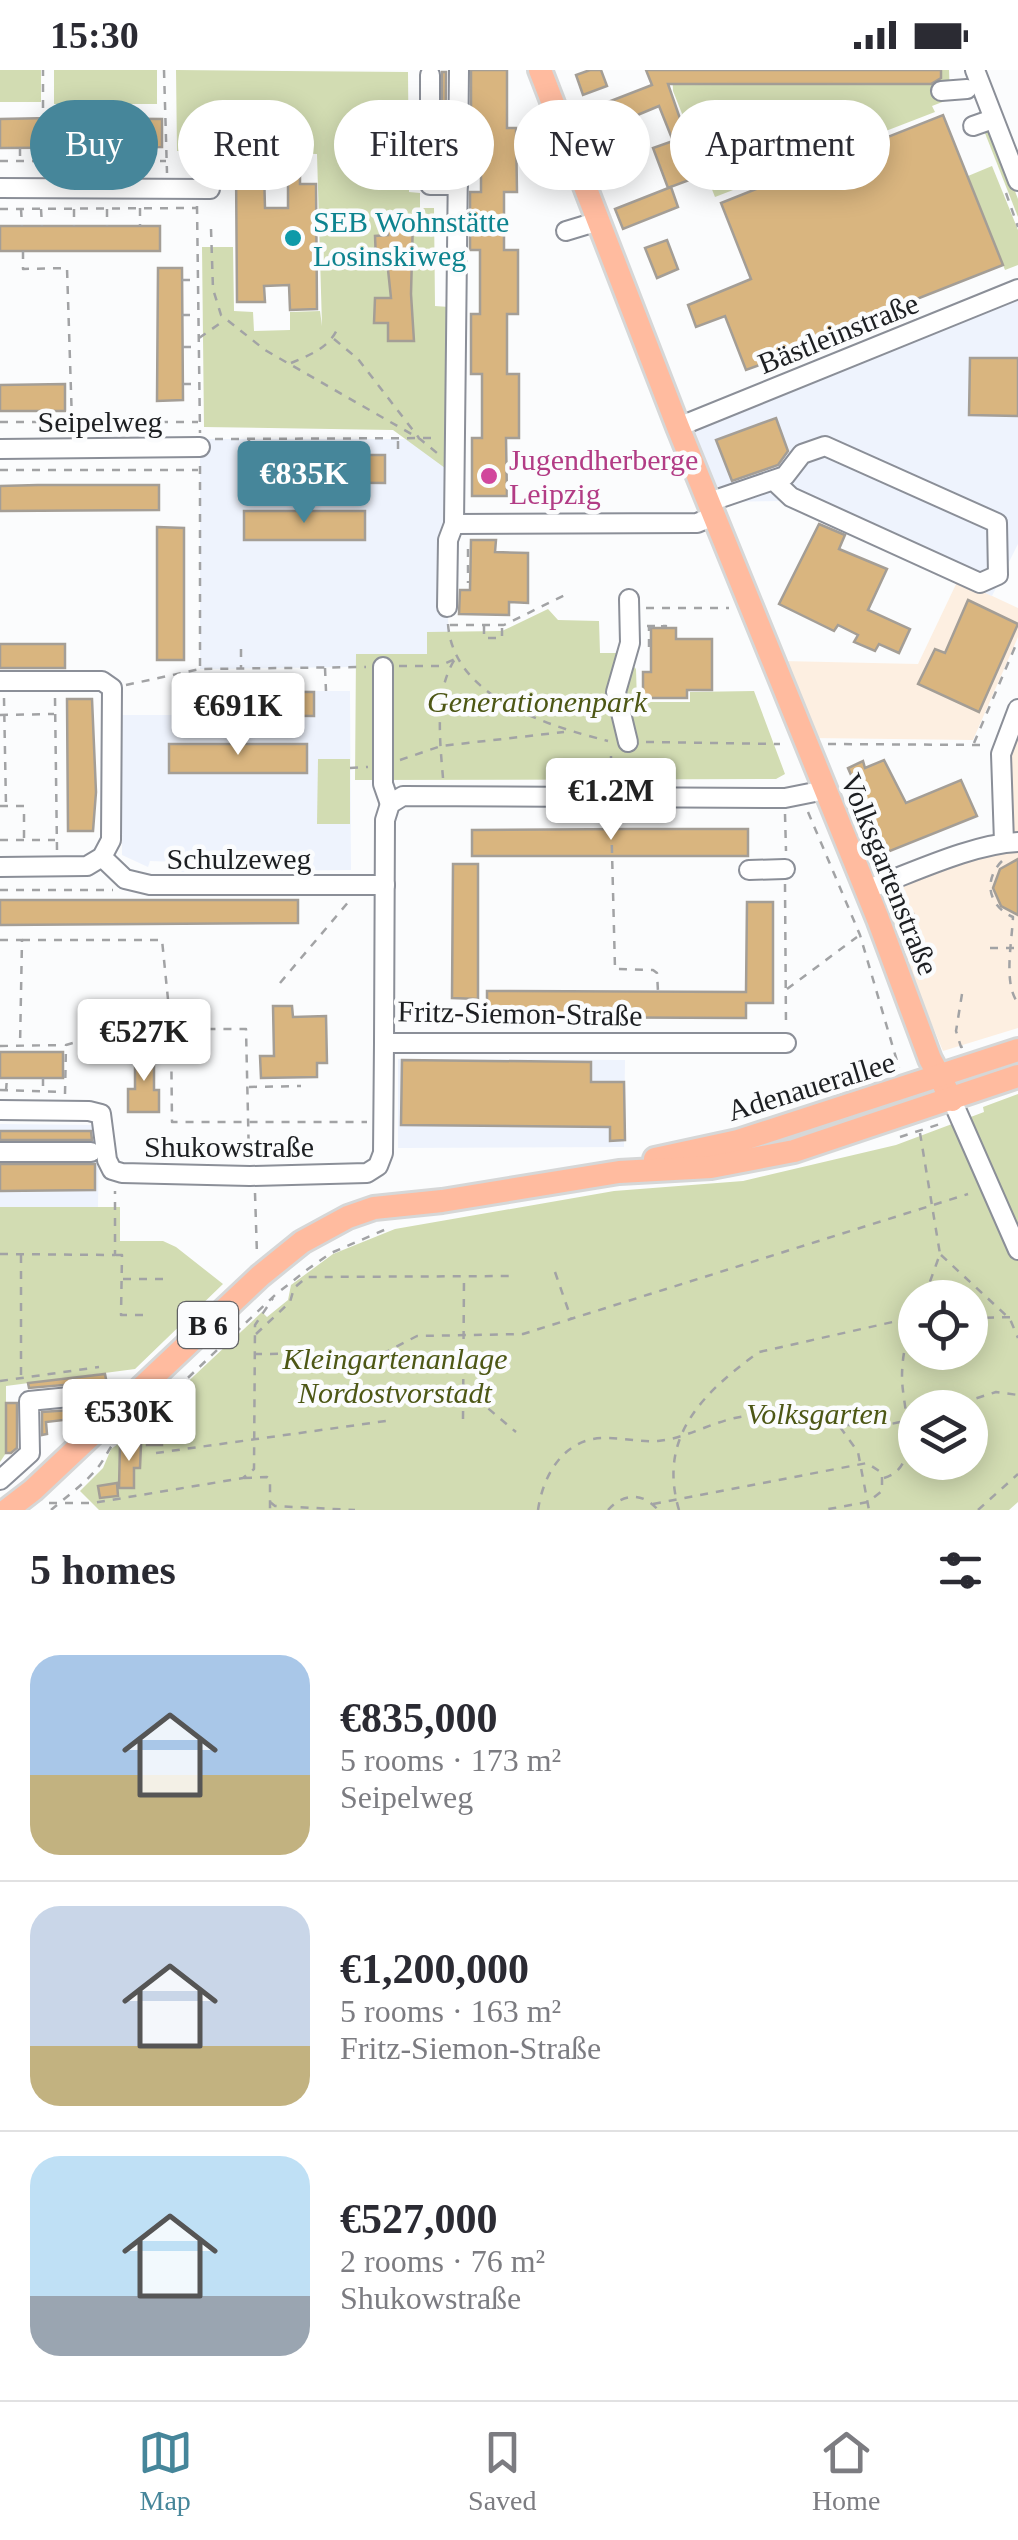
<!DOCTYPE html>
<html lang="en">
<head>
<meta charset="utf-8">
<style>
  :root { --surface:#fff; --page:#f7f7f7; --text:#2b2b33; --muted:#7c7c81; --line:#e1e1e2; --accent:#46869a }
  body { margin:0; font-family:"Times New Roman",serif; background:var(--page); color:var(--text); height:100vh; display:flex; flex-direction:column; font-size:38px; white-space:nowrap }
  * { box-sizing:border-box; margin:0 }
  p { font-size:32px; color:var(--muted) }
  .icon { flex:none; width:55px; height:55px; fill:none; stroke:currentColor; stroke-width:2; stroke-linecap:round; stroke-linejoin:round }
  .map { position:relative; height:1440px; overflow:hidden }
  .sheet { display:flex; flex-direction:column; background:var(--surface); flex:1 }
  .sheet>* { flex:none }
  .top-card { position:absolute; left:30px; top:30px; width:960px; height:90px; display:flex; gap:20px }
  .fabs { position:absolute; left:898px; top:1210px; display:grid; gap:20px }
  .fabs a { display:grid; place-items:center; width:90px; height:90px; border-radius:50%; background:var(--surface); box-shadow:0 5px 25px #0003; font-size:50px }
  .price { position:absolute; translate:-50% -85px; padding:0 22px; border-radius:10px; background:#fff; color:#222; font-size:32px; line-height:65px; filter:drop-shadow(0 2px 5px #0008) }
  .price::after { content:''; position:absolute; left:50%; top:60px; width:30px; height:22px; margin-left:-15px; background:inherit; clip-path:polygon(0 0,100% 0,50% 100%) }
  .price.current { background:var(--accent); color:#fff }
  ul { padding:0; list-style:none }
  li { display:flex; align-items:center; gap:30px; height:250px; padding:0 30px }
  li+li { border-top:2px solid var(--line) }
  li span { display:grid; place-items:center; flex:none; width:280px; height:200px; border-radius:30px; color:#555 }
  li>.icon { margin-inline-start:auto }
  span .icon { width:120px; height:120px; fill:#fffc; stroke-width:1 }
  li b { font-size:42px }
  h2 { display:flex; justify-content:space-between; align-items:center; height:120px; padding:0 30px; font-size:42px }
  .pill { padding:0 35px; border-radius:45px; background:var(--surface); box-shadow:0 5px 25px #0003; font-size:35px; line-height:90px }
  .pill.current { background:var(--accent); color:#fff }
  .status { display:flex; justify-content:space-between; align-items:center; height:70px; padding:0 50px; background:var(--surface); direction:ltr }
  .status svg { height:28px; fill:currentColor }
  .tab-bar { display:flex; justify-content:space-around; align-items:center; height:140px; border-top:2px solid var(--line); background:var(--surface); font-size:28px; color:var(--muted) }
  .tab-bar a { display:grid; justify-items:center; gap:5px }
  .tab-bar .current { color:var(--accent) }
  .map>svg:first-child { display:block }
  .commercial { fill:#fdefe1 }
  .built { fill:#eef3fd }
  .green { fill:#d2dcb2; fill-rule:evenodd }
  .building { fill:#d9b57f; stroke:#a49e96; stroke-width:2.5 }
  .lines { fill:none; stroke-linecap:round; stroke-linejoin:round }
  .minor-casing { stroke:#8b8f98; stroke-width:22 }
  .major-casing { stroke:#d6d7d7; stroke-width:28 }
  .path { stroke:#a2a3a5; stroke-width:2.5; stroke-dasharray:8 8; stroke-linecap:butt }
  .minor { stroke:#fff; stroke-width:18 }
  .major { stroke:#ffbb9f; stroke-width:22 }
  .culture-dot { fill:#0f9aa8; stroke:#fbfcfd; stroke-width:4 }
  .hotel-dot { fill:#d1479c; stroke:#fbfcfd; stroke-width:4 }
  .labels { text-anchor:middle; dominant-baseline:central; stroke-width:9; stroke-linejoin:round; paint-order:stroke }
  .shield { fill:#fbfcfd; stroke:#606164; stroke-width:2.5 }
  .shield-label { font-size:28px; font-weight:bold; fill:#1d1f22 }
  .culture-label { font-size:30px; fill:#0d838f; stroke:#fbfcfd; text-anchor:start }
  .street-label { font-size:30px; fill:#1d1f22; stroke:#fbfcfd }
  .hotel-label { font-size:30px; fill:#b23c85; stroke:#fbfcfd; text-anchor:start }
  .park-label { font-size:30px; font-style:italic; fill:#4d5715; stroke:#fbfcfd }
</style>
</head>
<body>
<div class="status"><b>15:30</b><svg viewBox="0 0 49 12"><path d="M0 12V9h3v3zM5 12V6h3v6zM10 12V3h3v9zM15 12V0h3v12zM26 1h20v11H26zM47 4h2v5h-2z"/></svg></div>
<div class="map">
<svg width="1018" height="1440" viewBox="0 0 1018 1440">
  <rect width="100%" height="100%" fill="#fbfcfd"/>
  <g class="commercial">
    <path d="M958 510 1018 538V567L973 670 812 668 782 591 918 594Z"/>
    <path d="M1018 650V958L943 981 873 814 1008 768 1006 678Z"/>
  </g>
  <g class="built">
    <path d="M1018 213V474L992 526 781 431 719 432 682 349Z"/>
    <path d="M203 369H420L454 404 447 537 449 562 439 596 200 599V377Z"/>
    <path d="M182 621H350L351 800 177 802 176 792 150 791 148 797 122 785V645H182Z"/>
    <path d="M398 989 625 990 624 1077 398 1078Z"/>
    <path d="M0 1054 99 1055 98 1137H0Z"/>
  </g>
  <g class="green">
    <rect x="0" y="0" width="41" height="32"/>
    <rect x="54" y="0" width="103" height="34"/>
    <path d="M176 0 408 2 409 122 420 123V138H434L435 236 449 237 450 393 445 398 393 360 204 357 202 177H233L234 241 253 242 254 261 290 260V242L320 241 322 256 317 84 177 81Z"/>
    <path d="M672 0H949L950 29 932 36 935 42 715 127 673 21Z"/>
    <path d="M988 51 1018 129V147L981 53Z"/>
    <path d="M992 96 1018 160V195L1005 200 968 106Z"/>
    <path d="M548 539 558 550 599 551 600 583H621L636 599 637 632H690V622L754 621 785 704 776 709 355 710 356 584H427V562L502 561Z"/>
    <path d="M318 689H350V754H317Z"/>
    <path d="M1018 1024V1432L1009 1440H99L80 1421 103 1398 111 1379 131 1365 262 1242 267 1247 288 1230 291 1215 333 1184 395 1159 614 1121 743 1111 896 1075 984 1042 983 1037ZM915 1228H970V1282H915ZM915 1338H970V1392H915Z"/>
    <path d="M0 1137H120V1171H163L176 1177 223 1214 135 1299 6 1316V1383L0 1392Z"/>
  </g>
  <g class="building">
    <path d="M471 0H507V58H516L517 122H504V180H518V244H507V304H519V368H506L507 426H472V368H482V304H471V244H480V180H470V122H481V58H471Z"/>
    <path d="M590 0H601L607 16 583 25 576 5Z"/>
    <path d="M646 0H941V8L931 14H668L700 106 668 118 653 78 673 71 659 36 616 54 608 32 652 15Z"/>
    <path d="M442 2H446L445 102H442Z"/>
    <path d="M943 45 1003 195 767 288 768 292 746 300 725 246 696 257 688 235 751 209 721 133Z"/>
    <path d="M51 48 162 49V77L0 78V49Z"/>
    <path d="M236 96 264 101 265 138H288V100H300V114H316L317 239 290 240 289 215 264 216 265 232H237Z"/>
    <path d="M671 117 678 137 623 159 615 139Z"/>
    <path d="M387 148H413L411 224 414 271H388V253H374L375 228H391L387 190H376L375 166 388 165Z"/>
    <rect x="0" y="156" width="160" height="25"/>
    <path d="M667 170 678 199 657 208 645 178Z"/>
    <path d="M158 198H182L183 330 157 331Z"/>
    <path d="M970 288H1018V346L969 345Z"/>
    <path d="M65 314V341H0V315Z"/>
    <path d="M776 348 788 381 778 395 732 411 716 370Z"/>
    <path d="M257 385H385V413L257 412Z"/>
    <path d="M38 415H159V440L0 441V416Z"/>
    <rect x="244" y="441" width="121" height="29"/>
    <path d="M819 454 845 465 839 479 887 499 868 540 910 559 899 583 879 574 875 581 854 572 858 565 838 555 834 561 779 534Z"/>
    <path d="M157 457 184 458V590H157Z"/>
    <path d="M471 470H496L495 482 528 483V533L509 532V545L459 544 460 520H470Z"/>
    <path d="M968 530 1018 554 979 642 918 614 935 579 945 583Z"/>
    <path d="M651 558H676V569H712V620H687V628H643V602H651Z"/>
    <rect x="0" y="574" width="65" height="24"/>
    <path d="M182 621 314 622V646L182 645Z"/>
    <path d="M67 629H92L96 722 93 761H68Z"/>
    <rect x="169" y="674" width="138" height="29"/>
    <path d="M884 690 906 733 961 710 977 746 885 783 848 698 863 691 865 698Z"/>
    <path d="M631 759H748V786H472V760Z"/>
    <path d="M1018 789V845L1001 836 993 818 1000 799Z"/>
    <path d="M453 794H478V929L452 928Z"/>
    <path d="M0 830H298V853L0 855Z"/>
    <path d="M747 832H773V933H746V948L487 947V921L746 922Z"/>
    <path d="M273 936H292L293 947 326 946 327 993H317V1007L261 1008 260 986H274Z"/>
    <path d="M135 978H154V1020H159V1042H128V1019H135Z"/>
    <rect x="0" y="982" width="63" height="26"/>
    <path d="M402 990 591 992V1012H624L625 1070 610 1071V1057L401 1055Z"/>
    <path d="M0 1061H91L92 1070H0Z"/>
    <path d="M0 1094H95V1120L0 1121Z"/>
    <path d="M105 1304 107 1314 99 1312 29 1318 28 1313Z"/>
    <path d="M6 1333H17V1378L11 1383H6Z"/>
    <path d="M70 1340 72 1349 46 1352 47 1364 42 1365V1342Z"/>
    <rect x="147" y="1356" width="15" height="19"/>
    <path d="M120 1374 141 1375 140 1398H134V1418H119Z"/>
    <path d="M117 1413 118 1426 100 1428 98 1416Z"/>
  </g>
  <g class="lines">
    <defs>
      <g id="minor">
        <path d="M975 0 1018 111"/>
        <path d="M430 5V115H458"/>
        <path d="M941 21 967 19"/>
        <path d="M973 56 993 49"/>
        <path d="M0 118 210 119"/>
        <path d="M566 161 599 151"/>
        <path d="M678 357 1018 219"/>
        <path d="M0 379 200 377"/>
        <path d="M709 432 785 406 802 384 825 376 997 453 998 505 980 513 791 427 773 410"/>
        <path d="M454 454 697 453 714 446"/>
        <path d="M447 537 448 470 454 454 459 0"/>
        <path d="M383 597V714L390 734"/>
        <path d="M0 611H102L112 618 111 770 102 787 87 796 0 797"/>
        <path d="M628 672 616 622 630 573 629 529"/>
        <path d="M1004 772 1001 684 1018 639"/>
        <path d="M102 787 125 809 150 815H385"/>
        <path d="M749 800 785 799"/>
        <path d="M865 820C910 804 971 774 1018 772"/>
        <path d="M786 973H384L385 750 390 734 403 726 785 728 825 720"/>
        <path d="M952 1030 1018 1180"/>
        <path d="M0 1040 89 1041 101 1044 107 1090 112 1100 122 1103 250 1106 367 1103 378 1096 383 1083 384 973"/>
        <path d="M0 1082H91"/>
        <path d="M0 1410 30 1383 29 1331 100 1324"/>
      </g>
      <g id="major">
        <path d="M540 0 678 357 878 849 930 989 952 1030"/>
        <path d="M655 1089 738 1071 1018 980"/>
        <path d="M7 1440 33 1420 260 1206 302 1172 348 1147 374 1138 442 1131 619 1102 711 1097 794 1081 1018 1006"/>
      </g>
    </defs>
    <use href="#minor" class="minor-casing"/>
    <use href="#major" class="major-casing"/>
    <g class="path">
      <path d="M164 0 167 103"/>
      <path d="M68 76V90"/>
      <path d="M96 77V90"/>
      <path d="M122 77V90"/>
      <path d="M148 77 149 90"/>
      <path d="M20 78V90"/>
      <path d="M0 91H166"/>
      <path d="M43 102V0"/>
      <path d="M1006 123 1018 157"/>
      <path d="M197 136 200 363"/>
      <path d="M140 138V156"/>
      <path d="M0 139 196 138"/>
      <path d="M21 139 22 156"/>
      <path d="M41 139 42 156"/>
      <path d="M74 139V156"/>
      <path d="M107 139V156"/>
      <path d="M211 159 213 219 221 245 265 280 420 369 437 383"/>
      <path d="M23 181V199L67 198 72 352"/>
      <path d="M182 210H196"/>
      <path d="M182 245H196"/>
      <path d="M199 268 225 250"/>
      <path d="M334 269 358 289 419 368"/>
      <path d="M183 277H196"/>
      <path d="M291 293C312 284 331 277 339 255"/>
      <path d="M183 314H196"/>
      <path d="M0 352H198"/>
      <path d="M215 369 437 368"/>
      <path d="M398 371V385"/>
      <path d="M519 386 539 387"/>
      <path d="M249 392V370"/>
      <path d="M200 396V599"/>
      <path d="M0 400H198"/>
      <path d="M468 479V513"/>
      <path d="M646 538H729"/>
      <path d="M448 554C453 628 549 656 608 671"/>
      <path d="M450 555H504L567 524"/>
      <path d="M484 556V568H502V557"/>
      <path d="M647 556H666L649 557V584"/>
      <path d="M241 579V598"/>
      <path d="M399 596H439L455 589"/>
      <path d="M325 598 326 621"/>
      <path d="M126 615 200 599 366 597"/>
      <path d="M4 628 6 736"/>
      <path d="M55 628 57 780"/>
      <path d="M0 645 54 644"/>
      <path d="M646 672 780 674"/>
      <path d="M974 673 1018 570"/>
      <path d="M828 674 985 675"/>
      <path d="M400 690 441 676 564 662"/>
      <path d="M350 698 368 697"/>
      <path d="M443 708C440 672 434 621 455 589"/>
      <path d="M611 710V678"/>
      <path d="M0 736H24V770"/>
      <path d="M808 742 860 865 899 998"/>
      <path d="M611 743 615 899 653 900 657 903 658 922"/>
      <path d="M785 744 786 781"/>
      <path d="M0 770H55"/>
      <path d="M1002 791C983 810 988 836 1013 847 1012 872 1003 914 1018 933"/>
      <path d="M785 814 786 956"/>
      <path d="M0 820H113"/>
      <path d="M897 845 908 841 914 844"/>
      <path d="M0 870H22L20 976"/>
      <path d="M22 870H162L171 959 172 1052H367"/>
      <path d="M990 878H1017"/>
      <path d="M280 913 350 830"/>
      <path d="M787 919 857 867"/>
      <path d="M962 924 956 961 961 977 964 976"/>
      <path d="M0 976 64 975"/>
      <path d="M43 1008V1021"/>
      <path d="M249 1017 301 1016"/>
      <path d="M0 1020 63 1022"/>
      <path d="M6 1021 7 1008"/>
      <path d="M65 1024 66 975C125 957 184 959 246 959L249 1090"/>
      <path d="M920 1063 940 1184 924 1228"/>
      <path d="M900 1067 940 1054"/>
      <path d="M255 1123 257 1185"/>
      <path d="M0 1184 115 1185V1121"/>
      <path d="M21 1185V1308"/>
      <path d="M116 1185H122L121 1245H145"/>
      <path d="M941 1185 1010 1249 1018 1268"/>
      <path d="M555 1202 571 1248"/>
      <path d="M123 1209H169"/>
      <path d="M970 1248 1018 1247"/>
      <path d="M256 1264 290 1232 294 1218 307 1207 515 1206"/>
      <path d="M254 1284 384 1283 417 1266 523 1264 968 1124"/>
      <path d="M0 1311 99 1297"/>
      <path d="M464 1318 516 1362"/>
      <path d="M464 1334H481"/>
      <path d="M946 1338 996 1322 1018 1325"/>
      <path d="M463 1349 464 1208"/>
      <path d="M840 1357 858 1382 869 1440"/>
      <path d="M156 1383 393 1350"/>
      <path d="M244 1408 267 1407 270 1409V1440"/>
      <path d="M884 1408C924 1396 902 1338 902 1307 902 1285 907 1264 915 1244"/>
      <path d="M270 1432 275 1436 355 1440"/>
      <path d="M49 1433H93L243 1408 254 1399 255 1255 273 1228"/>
      <path d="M653 1434 867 1393 882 1403V1421L868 1432 823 1440"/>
      <path d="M51 1440C66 1427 87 1412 99 1396 109 1383 112 1367 131 1362L275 1225 308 1199 331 1183 391 1157"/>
      <path d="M538 1440C543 1405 564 1368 604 1368 622 1368 640 1372 658 1371 689 1368 716 1349 747 1346 808 1341 851 1369 915 1348"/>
      <path d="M608 1440C623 1423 643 1422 658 1440"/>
      <path d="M679 1440C657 1366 704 1322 759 1282L915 1247"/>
      <path d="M978 1440 1018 1404"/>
    </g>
    <use href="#minor" class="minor"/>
    <use href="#major" class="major"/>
  </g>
  <circle class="culture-dot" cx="293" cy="168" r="10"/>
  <circle class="hotel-dot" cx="489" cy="406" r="10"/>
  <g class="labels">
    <rect class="shield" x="178" y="1232" width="60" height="46" rx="8"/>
    <g class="shield-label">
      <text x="208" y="1255">B 6</text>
    </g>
    <g class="culture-label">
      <text x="313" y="151">SEB Wohnstätte<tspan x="313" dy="34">Losinskiweg</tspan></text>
    </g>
    <g class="street-label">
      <text transform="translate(838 263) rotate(-22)">Bästleinstraße</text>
      <text x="100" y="351">Seipelweg</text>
      <text x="239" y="788">Schulzeweg</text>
      <text transform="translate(890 804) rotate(68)">Volksgartenstraße</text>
      <text transform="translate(520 943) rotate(1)">Fritz-Siemon-Straße</text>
      <text transform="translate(811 1016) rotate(-17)">Adenauerallee</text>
      <text x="229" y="1076">Shukowstraße</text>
    </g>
    <g class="hotel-label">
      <text x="509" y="389">Jugendherberge<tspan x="509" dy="34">Leipzig</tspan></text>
    </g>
    <g class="park-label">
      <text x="537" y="631">Generationenpark</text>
      <text x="395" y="1288">Kleingartenanlage<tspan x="395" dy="34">Nordostvorstadt</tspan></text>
      <text x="817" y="1343">Volksgarten</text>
    </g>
  </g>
</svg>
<div class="fabs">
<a><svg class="icon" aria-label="locate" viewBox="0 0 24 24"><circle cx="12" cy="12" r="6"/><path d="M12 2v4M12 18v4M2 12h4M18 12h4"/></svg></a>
<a><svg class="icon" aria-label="layers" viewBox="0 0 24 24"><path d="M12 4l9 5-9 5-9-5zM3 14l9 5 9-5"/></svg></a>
</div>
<b class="price current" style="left:304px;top:456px">€835K</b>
<b class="price" style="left:238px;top:688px">€691K</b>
<b class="price" style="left:611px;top:773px">€1.2M</b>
<b class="price" style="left:144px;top:1014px">€527K</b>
<b class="price" style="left:129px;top:1394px">€530K</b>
<div class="top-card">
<a class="pill current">Buy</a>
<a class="pill">Rent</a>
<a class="pill">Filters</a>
<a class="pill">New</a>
<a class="pill">Apartment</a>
</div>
</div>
<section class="sheet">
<h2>5 homes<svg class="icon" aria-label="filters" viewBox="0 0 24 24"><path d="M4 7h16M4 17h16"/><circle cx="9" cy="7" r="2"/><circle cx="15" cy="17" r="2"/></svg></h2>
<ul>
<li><span style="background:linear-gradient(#a9c7e8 60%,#c2b280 0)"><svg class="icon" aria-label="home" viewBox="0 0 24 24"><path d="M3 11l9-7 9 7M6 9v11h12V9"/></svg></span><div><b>€835,000</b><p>5 rooms · 173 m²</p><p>Seipelweg</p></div></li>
<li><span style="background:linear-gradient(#c9d6e8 70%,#c2b280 0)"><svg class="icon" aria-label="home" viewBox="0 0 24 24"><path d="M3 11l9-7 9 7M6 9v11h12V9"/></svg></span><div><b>€1,200,000</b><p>5 rooms · 163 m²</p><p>Fritz-Siemon-Straße</p></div></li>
<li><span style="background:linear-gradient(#bfe0f5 70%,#9aa5b1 0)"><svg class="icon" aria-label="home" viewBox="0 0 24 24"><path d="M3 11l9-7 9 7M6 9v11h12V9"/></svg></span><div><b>€527,000</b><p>2 rooms · 76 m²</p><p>Shukowstraße</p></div></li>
</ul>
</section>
<nav class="tab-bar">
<a class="current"><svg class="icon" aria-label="map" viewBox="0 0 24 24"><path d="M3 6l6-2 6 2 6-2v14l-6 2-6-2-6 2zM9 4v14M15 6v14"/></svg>Map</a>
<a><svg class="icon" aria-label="saved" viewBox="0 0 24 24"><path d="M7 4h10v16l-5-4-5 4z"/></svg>Saved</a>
<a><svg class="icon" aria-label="home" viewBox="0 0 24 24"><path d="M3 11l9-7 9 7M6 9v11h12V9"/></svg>Home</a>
</nav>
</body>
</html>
